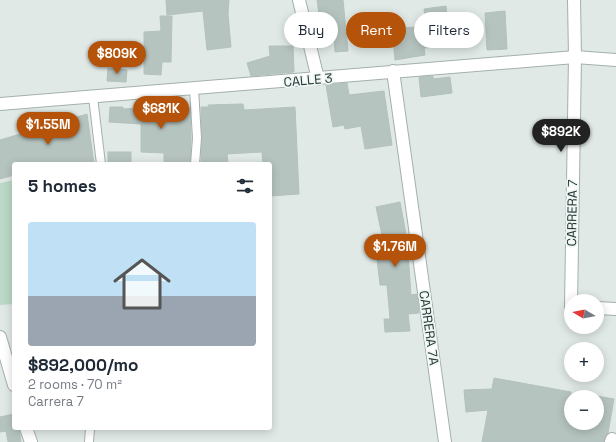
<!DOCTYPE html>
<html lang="en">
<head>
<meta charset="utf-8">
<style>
  :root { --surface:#fff; --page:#f2f2f3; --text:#1f2937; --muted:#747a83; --line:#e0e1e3; --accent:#b45309 }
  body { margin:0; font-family:"Space Grotesk",sans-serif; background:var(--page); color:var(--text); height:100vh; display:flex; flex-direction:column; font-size:15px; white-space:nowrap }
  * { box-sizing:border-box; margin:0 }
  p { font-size:13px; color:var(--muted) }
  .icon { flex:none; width:22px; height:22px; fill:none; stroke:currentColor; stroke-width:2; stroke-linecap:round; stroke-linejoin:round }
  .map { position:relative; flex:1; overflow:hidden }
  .panel { position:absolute; left:12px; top:162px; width:260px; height:268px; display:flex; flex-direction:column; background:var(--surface); border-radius:4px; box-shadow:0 2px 10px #0003 }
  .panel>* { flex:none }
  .guide { position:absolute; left:284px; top:12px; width:272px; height:36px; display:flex; gap:8px }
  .needle { width:26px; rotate:280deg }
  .fabs { position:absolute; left:564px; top:294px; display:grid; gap:8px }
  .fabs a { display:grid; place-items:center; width:40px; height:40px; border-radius:50%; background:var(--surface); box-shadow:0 2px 10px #0003; font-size:20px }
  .price { position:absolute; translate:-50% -34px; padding:0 9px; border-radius:14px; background:var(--accent); color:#fff; font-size:13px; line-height:26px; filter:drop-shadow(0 1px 2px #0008) }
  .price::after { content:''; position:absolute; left:50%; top:24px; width:12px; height:9px; margin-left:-6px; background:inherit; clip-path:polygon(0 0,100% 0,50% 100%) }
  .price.active { background:#222; color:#fff }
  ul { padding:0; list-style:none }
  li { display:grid; align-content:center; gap:8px; height:212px; padding:0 16px }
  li+li { border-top:1px solid var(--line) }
  li span { display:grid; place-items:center; height:124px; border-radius:4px; color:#555 }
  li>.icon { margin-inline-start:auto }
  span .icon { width:72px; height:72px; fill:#fffc; stroke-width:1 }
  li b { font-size:17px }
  h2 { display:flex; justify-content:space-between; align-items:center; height:48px; padding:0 16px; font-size:17px }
  .chip { padding:0 14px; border-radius:18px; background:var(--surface); box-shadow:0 2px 10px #0003; font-size:14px; line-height:36px }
  .chip.active { background:var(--accent); color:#fff }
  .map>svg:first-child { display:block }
  .green { fill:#bbd9c6 }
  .building { fill:#b6c4c0; stroke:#b3c2be }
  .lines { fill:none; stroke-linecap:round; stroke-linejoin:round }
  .service-casing { stroke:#a4b0ad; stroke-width:10 }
  .minor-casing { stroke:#a4b0ad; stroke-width:14 }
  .service { stroke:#fff; stroke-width:8 }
  .minor { stroke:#fff; stroke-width:12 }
  .labels { text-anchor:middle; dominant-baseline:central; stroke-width:3.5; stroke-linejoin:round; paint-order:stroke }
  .street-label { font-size:13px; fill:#233835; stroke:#f0f6f4 }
</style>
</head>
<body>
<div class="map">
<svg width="616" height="442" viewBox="0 0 616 442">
  <rect width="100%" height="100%" fill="#e0e9e6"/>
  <path class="green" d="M14 180V304L0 305V183Z"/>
  <g class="building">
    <path d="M166 0H229L228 14 231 47 207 50 203 11 167 15Z"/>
    <path d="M317 0H343L348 51 335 52 333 26 321 28Z"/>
    <path d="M446 6 450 45 424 48 425 55 395 60 392 29 426 26 424 9Z"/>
    <path d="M505 11 507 49 487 50 485 13Z"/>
    <path d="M160 16H172L171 62H162L161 75 144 74V32L161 31Z"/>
    <path d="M269 46H293L294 72 251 76 247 63 270 56Z"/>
    <path d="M108 68 127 70 126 82 107 81Z"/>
    <path d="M433 76V79L450 77 452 93 421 97 419 77Z"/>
    <path d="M347 83 349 95 384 91 392 145 365 149 361 126 345 129 344 125 333 127 326 85Z"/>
    <path d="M243 104 244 110 295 107 299 194 270 196V164H263L262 152 227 154 228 164H201L202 138 201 107H209L208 105Z"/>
    <path d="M176 106 190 108 191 138 190 164H164V153L141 152V124L109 122 110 107H123V109Z"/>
    <path d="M87 114 94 164H14V175L0 179V140Z"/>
    <rect x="108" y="152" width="23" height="12"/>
    <path d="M400 202 407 239 411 295 417 294 419 313 408 314 410 331 385 332 384 319H390L387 285H380L375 241 383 240 376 207Z"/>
    <path d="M494 378 571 392V423H597V396L614 399 608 433 604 442H482L488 410 466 412 464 390 492 389Z"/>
    <path d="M14 414V428H19L21 442H8L6 431 0 432V417Z"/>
  </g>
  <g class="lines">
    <defs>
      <g id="service">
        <path d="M194 89 197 138 195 164"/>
        <path d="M93 97 101 164"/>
        <path d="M89 442 90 428"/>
      </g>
      <g id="minor">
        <path d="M299 0 318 79"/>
        <path d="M393 71 445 442"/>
        <path d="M0 104 575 57 616 60"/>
        <path d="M571 306 575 57 574 0"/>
        <path d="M597 308 616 309"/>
        <path d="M0 337 14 385"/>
        <path d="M26 428 31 442"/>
        <path d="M611 442 612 439"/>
      </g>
    </defs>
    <use href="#service" class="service-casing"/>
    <use href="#minor" class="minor-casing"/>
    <use href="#service" class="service"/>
    <use href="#minor" class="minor"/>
  </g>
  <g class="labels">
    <g class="street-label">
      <text transform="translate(308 80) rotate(-5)">CALLE 3</text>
      <text transform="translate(572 213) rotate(-89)">CARRERA 7</text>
      <text transform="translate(429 328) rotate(82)">CARRERA 7A</text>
    </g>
  </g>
</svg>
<div class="fabs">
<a><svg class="needle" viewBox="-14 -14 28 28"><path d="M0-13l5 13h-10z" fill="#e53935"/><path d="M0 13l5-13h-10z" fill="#747a83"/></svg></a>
<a>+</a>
<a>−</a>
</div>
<b class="price" style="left:117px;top:75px">$809K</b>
<b class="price" style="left:161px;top:130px">$681K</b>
<b class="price" style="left:48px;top:146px">$1.55M</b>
<b class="price active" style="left:561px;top:153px">$892K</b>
<b class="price" style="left:395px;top:268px">$1.76M</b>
<div class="guide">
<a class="chip">Buy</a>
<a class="chip active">Rent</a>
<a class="chip">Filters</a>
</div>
<section class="panel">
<h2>5 homes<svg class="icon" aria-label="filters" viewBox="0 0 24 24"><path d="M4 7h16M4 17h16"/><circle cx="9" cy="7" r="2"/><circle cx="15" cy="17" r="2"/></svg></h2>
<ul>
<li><span style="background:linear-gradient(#bfe0f5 60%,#9aa5b1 0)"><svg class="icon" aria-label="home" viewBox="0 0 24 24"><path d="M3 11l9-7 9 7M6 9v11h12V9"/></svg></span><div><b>$892,000/mo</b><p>2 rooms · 70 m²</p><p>Carrera 7</p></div></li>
</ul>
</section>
</div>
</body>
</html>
